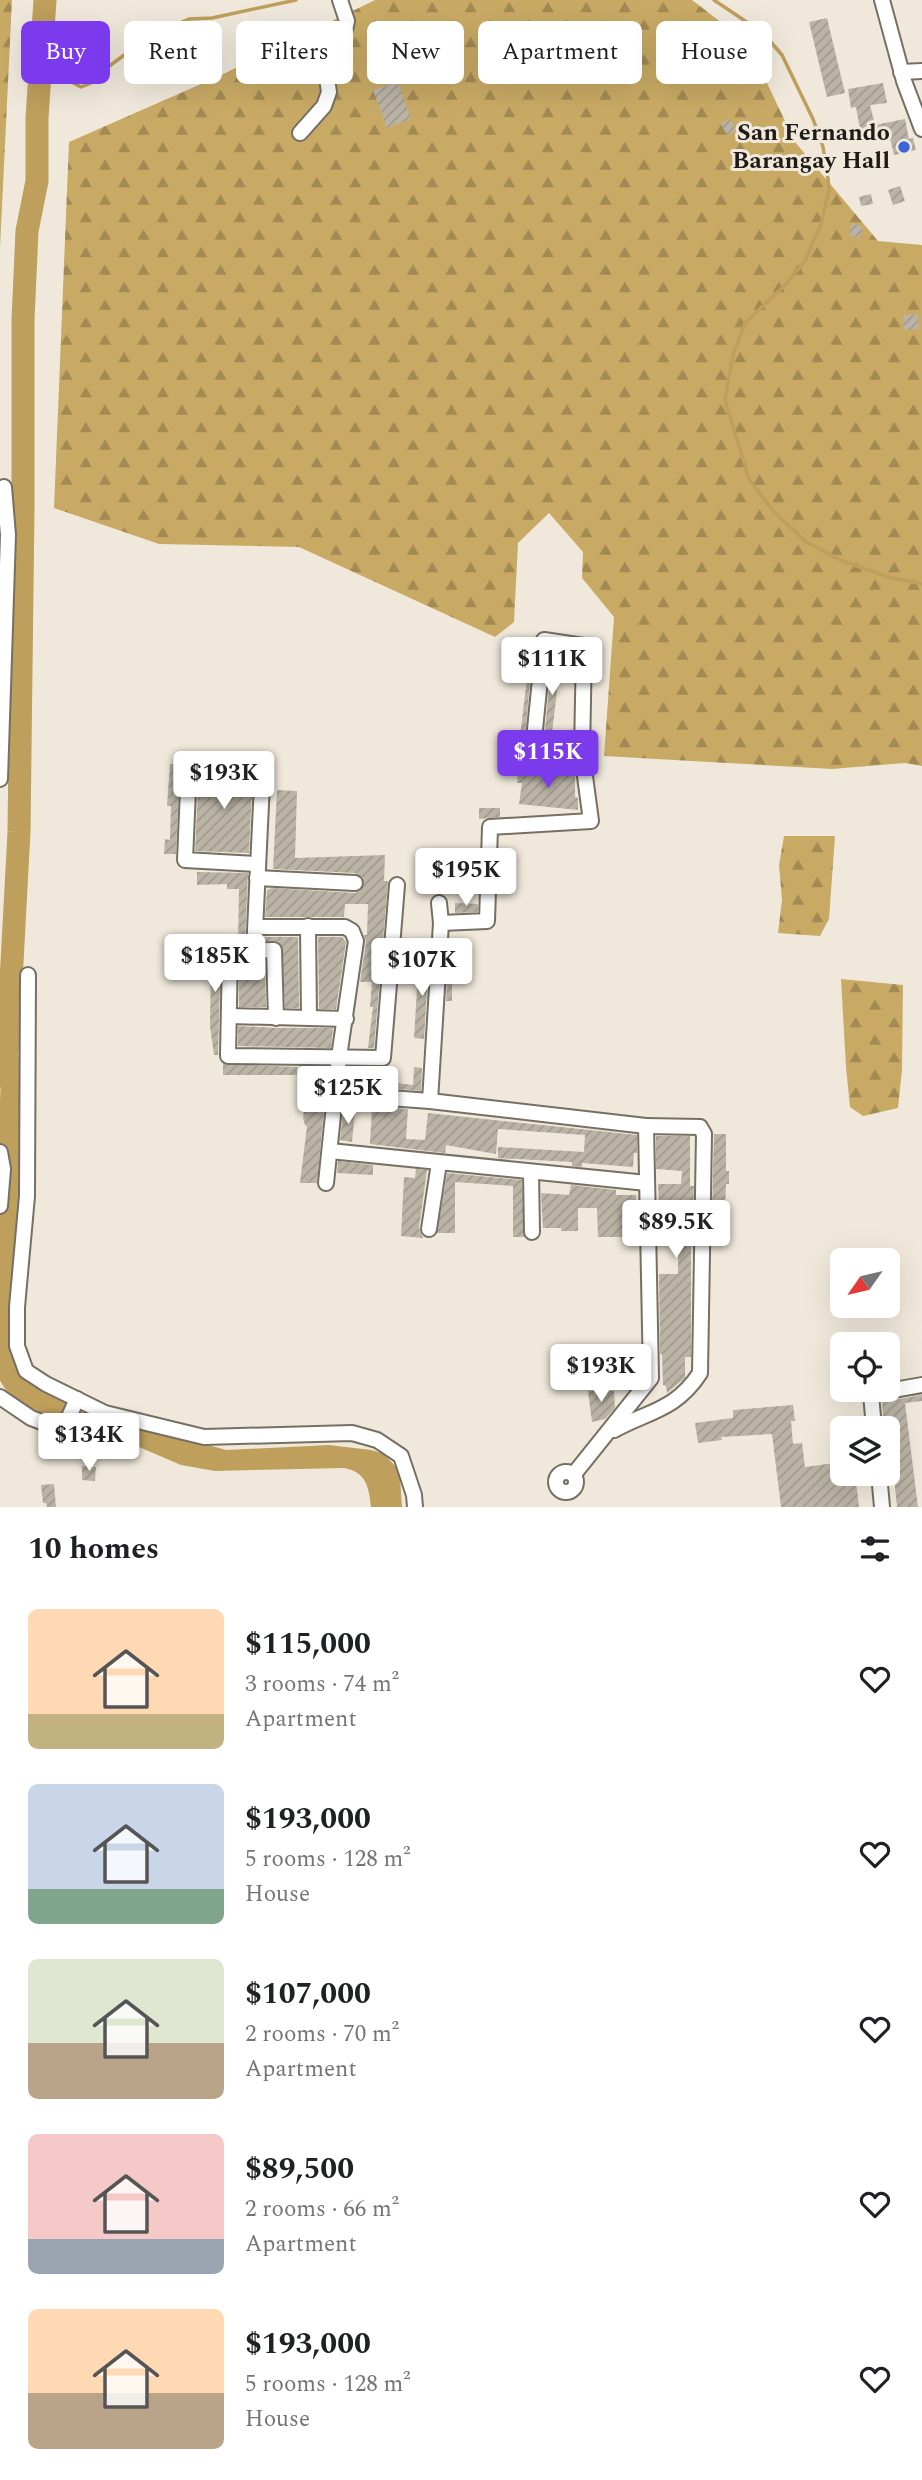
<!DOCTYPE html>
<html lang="en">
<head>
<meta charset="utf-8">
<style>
  :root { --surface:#fff; --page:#f2f2f2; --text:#202124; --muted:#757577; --accent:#7c3aed }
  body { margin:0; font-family:Spectral,serif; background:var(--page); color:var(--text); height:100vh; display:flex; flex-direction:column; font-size:26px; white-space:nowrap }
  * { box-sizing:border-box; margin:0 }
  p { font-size:23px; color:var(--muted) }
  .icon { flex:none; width:38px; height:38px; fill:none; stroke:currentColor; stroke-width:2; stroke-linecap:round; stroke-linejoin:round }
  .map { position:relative; height:1507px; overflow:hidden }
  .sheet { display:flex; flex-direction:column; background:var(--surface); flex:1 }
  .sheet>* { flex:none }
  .banner { position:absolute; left:21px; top:21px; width:880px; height:63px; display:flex; gap:14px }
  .needle { width:46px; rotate:236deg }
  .fabs { position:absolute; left:830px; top:1248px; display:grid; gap:14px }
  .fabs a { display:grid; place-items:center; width:70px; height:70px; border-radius:10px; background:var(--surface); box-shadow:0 7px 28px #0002; font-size:35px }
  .price { position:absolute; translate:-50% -60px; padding:0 16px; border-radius:7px; background:#fff; color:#222; font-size:23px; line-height:46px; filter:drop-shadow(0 2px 4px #0008) }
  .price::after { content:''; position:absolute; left:50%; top:42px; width:21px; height:16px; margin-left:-10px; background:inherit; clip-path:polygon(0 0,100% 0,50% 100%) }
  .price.on { background:var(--accent); color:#fff }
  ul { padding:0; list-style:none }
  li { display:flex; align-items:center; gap:21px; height:175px; padding:0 28px }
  li span { display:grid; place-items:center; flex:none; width:196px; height:140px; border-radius:10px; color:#555 }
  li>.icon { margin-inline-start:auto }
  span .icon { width:84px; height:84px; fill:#fffc; stroke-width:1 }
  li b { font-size:30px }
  h2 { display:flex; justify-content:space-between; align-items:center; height:84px; padding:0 28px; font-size:30px }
  .pill { padding:0 24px; border-radius:10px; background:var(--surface); box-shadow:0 7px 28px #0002; font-size:24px; line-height:63px }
  .pill.on { background:var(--accent); color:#fff }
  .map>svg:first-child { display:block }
  .forest { fill:url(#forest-firs) }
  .water { fill:#be9f5b }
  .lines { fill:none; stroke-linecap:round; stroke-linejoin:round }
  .stream { stroke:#be9f5b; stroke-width:3.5 }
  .river { stroke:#be9f5b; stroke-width:23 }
  .building { fill:url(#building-hatch) }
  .minor-casing { stroke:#767063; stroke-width:18 }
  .minor { stroke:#fff; stroke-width:14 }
  .poi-dot { fill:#3b64d5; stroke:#f0e9db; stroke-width:2.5 }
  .labels { text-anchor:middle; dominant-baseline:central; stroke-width:6; stroke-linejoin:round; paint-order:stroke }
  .poi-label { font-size:24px; font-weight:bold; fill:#1e1b16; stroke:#f0e9db; text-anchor:end }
</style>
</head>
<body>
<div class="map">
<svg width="922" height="1507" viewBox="0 0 922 1507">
  <defs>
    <pattern id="forest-firs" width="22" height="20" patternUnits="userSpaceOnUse" patternTransform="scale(1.75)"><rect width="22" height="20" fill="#c9aa65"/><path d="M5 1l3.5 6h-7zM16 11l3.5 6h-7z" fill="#a38a52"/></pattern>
    <pattern id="building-hatch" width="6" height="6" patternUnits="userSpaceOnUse" patternTransform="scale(1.75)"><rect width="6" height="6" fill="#bbb4a6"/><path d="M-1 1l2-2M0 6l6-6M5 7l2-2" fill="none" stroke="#a09a8e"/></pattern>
  </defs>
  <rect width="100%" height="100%" fill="#f0e9db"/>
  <g class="forest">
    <path d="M0 0H12L0 248Z"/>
    <path d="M375 0H692L748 43 795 142 878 241 922 245V766L905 763 832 769 604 756 614 617 582 578 583 552 549 513 518 543 514 622 495 637 299 547 159 544 54 508 69 142 217 77Z"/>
    <path d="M784 836H835L829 919 820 936 778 933 782 900 779 865Z"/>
    <path d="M841 979 903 985 902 1070 898 1108 863 1116 850 1107 846 1067Z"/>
  </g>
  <path class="water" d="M82 1405 83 1410 226 1450 329 1445 371 1450 384 1454 395 1466 400 1478 402 1507H371C369 1487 366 1472 344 1468L215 1471 181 1465 104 1432 74 1424Z"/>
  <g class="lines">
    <g class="stream">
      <path d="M714 0 763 33 782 55 813 119 823 147 828 179 829 190 821 224 805 261 785 285 745 323 733 355 725 400 749 479 774 512 805 541 840 560 888 577 922 584"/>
      <path d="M40 74 58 75 81 87 91 83 108 67 135 47 161 31 189 19 212 18 296 0"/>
    </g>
    <path class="river" d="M45 0 37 118V181L27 231 23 320V509L19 832 7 1056 12 1088 3 1350C8 1388 24 1392 56 1407"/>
  </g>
  <g class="building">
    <path d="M827 18 845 93 827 97 809 22Z"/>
    <path d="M398 82 411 119 387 128 373 90Z"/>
    <path d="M883 83 887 103 870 105 875 125 905 119 909 139 913 138 916 150 894 155 890 138 882 140 880 134 871 136 870 133 861 135 856 107 851 108 848 89Z"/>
    <path d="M730 119 736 130 727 135 721 123Z"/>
    <path d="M900 186 905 201 893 205 888 190Z"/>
    <path d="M871 194 873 204 861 206 859 197Z"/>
    <path d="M852 223 863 227 859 238 849 235Z"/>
    <path d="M918 314 919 329 904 330 903 315Z"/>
    <path d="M530 652H533L524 746H519Z"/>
    <path d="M552 656 561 657 551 741 544 740Z"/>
    <path d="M170 764H180L176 854H164L165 839 170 840 171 806H167Z"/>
    <path d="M199 769H253L249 853 195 851Z"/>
    <path d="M518 771 575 773V797L578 798V810L519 804 522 783H517Z"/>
    <path d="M277 790 297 791 295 858 385 855 384 881H388L374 1048H368L373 1007H370L372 982H360L366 942 364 935H367L368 904H345L344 917H265L267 890 272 888 355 893 360 891 364 884 363 878 355 873 273 869Z"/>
    <path d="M479 808H500V817L479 819Z"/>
    <path d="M197 872 248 873 245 941H238L239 889H227V884L197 885Z"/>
    <path d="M455 903 478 904V912L455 913Z"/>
    <path d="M264 937H298L299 1008H285L282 946 278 941H264Z"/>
    <path d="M318 937H342L346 942 336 1009H319Z"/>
    <path d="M207 947H221L218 1055H214L210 1026 211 962H208Z"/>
    <path d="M419 957 429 958 424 1039 414 1038Z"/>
    <path d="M239 960H265L266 1007H239Z"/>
    <path d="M448 960 451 962 450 982H452V1001H446Z"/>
    <path d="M238 1026 276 1028H333L331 1048 238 1046Z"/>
    <path d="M223 1064 297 1067V1075H223Z"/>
    <path d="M318 1067H328L317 1183H300L307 1126 305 1125 303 1118 307 1093 315 1095Z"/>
    <path d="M414 1067 422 1068 421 1091 372 1087 373 1080 413 1085Z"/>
    <path d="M372 1106 408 1109 406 1139 425 1140 428 1113 637 1135V1153H634L633 1167 582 1163V1167L572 1166V1162L498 1158V1147L584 1152 585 1135 498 1129 496 1154 446 1145 445 1153 370 1144Z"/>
    <path d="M355 1110 352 1142 340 1140 343 1111Z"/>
    <path d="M714 1134H726V1171H729V1184H726L725 1213H712Z"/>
    <path d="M656 1136H690V1186H694L693 1212H691V1357H685V1378L667 1393 666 1386 663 1385 662 1354H660L659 1274H678V1225H660L658 1184H681L682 1171 656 1169Z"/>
    <path d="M338 1161 373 1165V1175L337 1173Z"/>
    <path d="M416 1169 427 1170 419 1228 423 1238 401 1236 404 1177 415 1178Z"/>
    <path d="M447 1173 522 1180 524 1237H513V1186L455 1182V1233H437Z"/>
    <path d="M571 1185 616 1190V1195H636L635 1243 625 1242V1237H598L597 1208H578V1231H561V1228H543L541 1193 569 1195Z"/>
    <path d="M588 1391H614L615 1408 605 1419 592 1422Z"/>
    <path d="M922 1395V1401L905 1403 918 1507H897L894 1477H890L887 1463V1428H884L882 1402Z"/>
    <path d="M793 1405 795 1421H791L793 1444 802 1443 805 1467 835 1463 838 1483 856 1481 859 1507H781L772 1434 721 1437 722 1440 698 1443 695 1423 733 1418V1410Z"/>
    <path d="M82 1466 96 1467 95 1481 82 1480Z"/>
    <path d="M54 1484 56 1507H47L46 1503H43L41 1485Z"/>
  </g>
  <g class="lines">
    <defs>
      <g id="minor">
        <path d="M882 0 904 81 922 129"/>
        <path d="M901 72 922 71"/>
        <path d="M300 133 324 106 329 92 325 66 328 52 345 30 347 21 340 0"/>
        <path d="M189 766 185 860 257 864"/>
        <path d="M0 779 8 535 4 487"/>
        <path d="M257 878 355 883"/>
        <path d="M441 923 487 921 490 827 591 821 582 754 533 749 544 640 584 646 582 754"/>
        <path d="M308 926 309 1017"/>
        <path d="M256 927H345L352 931 356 941 339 1057 326 1183"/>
        <path d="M254 951 263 763"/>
        <path d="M28 975 27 1196 17 1307V1346L26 1371 46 1384 105 1413 204 1437 352 1433 377 1440 401 1456 414 1495 415 1507"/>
        <path d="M230 1016 346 1019"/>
        <path d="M276 1018 274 950 230 951 228 1056 383 1058 397 885"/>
        <path d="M335 1094 430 1101 646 1126 651 1378 574 1474"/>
        <path d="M430 1101 441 923 439 903"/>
        <path d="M330 1151 647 1183"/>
        <path d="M0 1152 3 1169 0 1206"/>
        <path d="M531 1172 532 1232"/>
        <path d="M429 1229 439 1163"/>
        <path d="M0 1397 31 1418 63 1430 77 1399"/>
        <path d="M874 1428 871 1394 922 1385"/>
        <path d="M614 1430C649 1411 676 1410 700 1373L704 1134 700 1127 646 1126"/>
        <circle cx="566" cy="1482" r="10"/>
        <path d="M879 1474 882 1507"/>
      </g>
    </defs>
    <use href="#minor" class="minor-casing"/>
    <use href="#minor" class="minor"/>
  </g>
  <circle class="poi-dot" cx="904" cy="147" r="7"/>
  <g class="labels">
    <g class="poi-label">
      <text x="890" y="133">San Fernando<tspan x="890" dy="28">Barangay Hall</tspan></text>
    </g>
  </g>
</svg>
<div class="fabs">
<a><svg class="needle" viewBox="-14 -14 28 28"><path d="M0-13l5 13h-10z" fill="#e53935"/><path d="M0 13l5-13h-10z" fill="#757577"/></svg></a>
<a><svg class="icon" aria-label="locate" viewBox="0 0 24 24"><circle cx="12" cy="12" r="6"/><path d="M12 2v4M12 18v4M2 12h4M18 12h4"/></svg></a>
<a><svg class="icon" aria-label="layers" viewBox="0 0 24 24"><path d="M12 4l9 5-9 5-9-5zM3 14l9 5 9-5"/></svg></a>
</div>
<b class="price" style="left:552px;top:697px">$111K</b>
<b class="price on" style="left:548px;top:790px">$115K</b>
<b class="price" style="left:224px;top:811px">$193K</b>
<b class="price" style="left:466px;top:908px">$195K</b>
<b class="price" style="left:215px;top:994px">$185K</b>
<b class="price" style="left:422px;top:998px">$107K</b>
<b class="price" style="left:348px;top:1126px">$125K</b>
<b class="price" style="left:676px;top:1260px">$89.5K</b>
<b class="price" style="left:601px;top:1404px">$193K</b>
<b class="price" style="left:89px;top:1473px">$134K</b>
<div class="banner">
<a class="pill on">Buy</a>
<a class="pill">Rent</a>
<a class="pill">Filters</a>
<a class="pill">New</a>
<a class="pill">Apartment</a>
<a class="pill">House</a>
</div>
</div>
<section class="sheet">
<h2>10 homes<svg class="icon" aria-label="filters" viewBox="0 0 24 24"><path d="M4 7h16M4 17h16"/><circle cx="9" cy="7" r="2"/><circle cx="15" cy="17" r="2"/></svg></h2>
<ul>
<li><span style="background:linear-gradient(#ffd9b3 75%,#c2b280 0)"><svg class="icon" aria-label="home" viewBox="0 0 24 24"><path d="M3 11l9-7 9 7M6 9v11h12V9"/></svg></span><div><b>$115,000</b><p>3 rooms · 74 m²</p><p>Apartment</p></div><svg class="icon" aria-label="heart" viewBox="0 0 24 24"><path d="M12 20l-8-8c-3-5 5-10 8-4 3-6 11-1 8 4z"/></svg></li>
<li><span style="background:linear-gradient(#c9d6e8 75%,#7fa58c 0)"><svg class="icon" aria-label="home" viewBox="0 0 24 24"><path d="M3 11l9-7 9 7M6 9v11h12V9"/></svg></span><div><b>$193,000</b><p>5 rooms · 128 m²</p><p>House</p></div><svg class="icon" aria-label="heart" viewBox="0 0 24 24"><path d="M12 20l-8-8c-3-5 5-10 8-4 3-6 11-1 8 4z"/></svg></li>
<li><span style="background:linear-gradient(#dfe7d0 60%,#b9a48a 0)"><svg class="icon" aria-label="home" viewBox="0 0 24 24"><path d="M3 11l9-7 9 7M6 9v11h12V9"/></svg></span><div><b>$107,000</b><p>2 rooms · 70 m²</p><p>Apartment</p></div><svg class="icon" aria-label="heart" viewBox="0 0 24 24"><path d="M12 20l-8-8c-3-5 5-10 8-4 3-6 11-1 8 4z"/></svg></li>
<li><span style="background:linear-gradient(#f6c9c9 75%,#9aa5b1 0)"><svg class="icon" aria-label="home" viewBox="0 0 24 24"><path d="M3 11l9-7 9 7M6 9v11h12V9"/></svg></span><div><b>$89,500</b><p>2 rooms · 66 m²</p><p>Apartment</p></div><svg class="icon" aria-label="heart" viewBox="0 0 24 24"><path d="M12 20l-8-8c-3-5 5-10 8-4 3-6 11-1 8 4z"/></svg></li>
<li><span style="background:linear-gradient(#ffd9b3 60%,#b9a48a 0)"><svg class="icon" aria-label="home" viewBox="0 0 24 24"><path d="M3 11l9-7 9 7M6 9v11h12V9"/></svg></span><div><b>$193,000</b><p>5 rooms · 128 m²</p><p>House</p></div><svg class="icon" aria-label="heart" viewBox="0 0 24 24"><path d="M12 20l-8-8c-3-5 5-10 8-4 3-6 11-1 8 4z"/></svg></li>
</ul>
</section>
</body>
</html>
